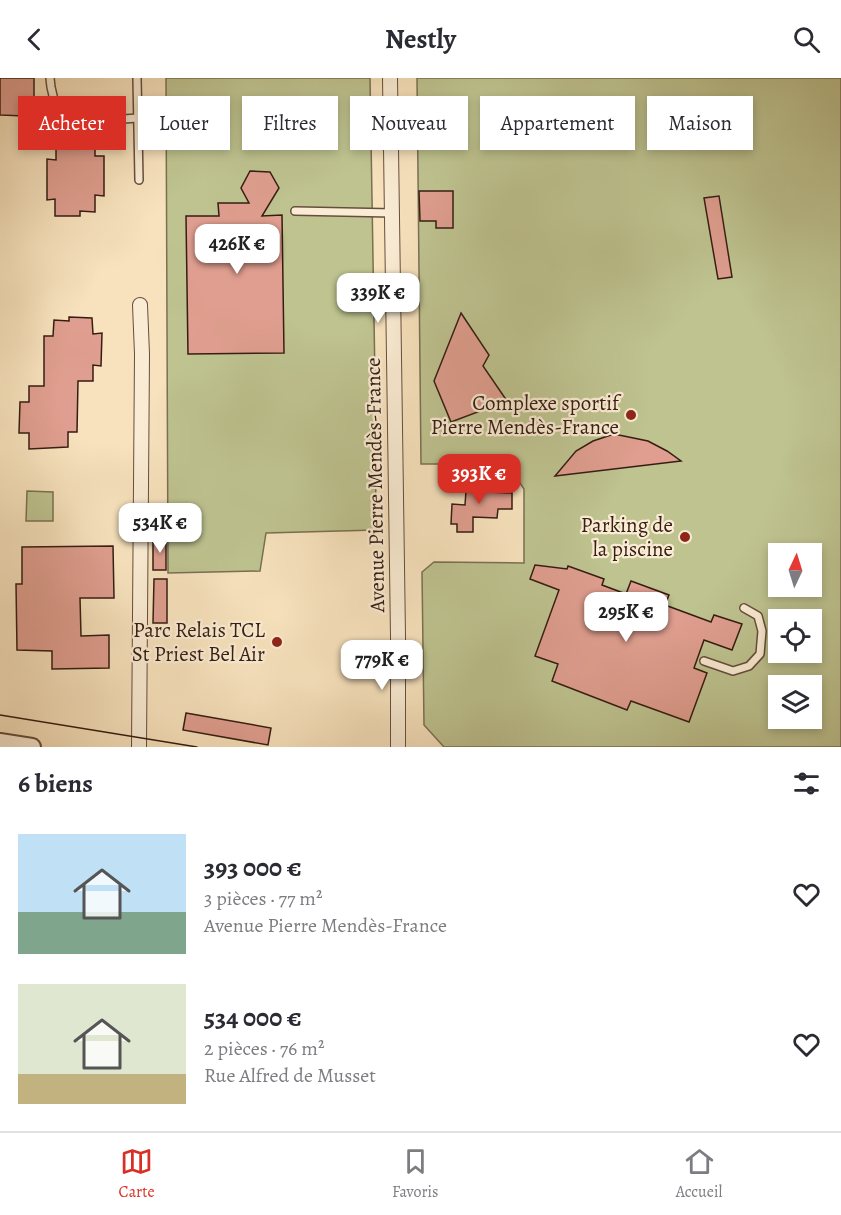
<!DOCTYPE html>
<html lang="fr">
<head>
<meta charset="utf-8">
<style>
  :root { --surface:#fff; --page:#f2f2f3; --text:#2b2b33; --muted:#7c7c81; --line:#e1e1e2; --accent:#d93025 }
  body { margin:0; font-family:Alegreya,serif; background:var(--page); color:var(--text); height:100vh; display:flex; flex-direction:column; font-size:22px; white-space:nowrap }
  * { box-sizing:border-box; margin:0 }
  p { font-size:20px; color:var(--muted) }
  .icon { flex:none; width:33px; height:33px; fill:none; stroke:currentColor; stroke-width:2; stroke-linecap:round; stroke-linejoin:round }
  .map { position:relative; height:669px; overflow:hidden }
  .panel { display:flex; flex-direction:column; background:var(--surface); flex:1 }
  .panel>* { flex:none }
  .top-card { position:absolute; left:18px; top:18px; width:806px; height:54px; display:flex; gap:12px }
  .needle { width:39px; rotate:4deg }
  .buttons { position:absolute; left:768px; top:465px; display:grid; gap:12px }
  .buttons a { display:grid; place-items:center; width:54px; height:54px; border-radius:0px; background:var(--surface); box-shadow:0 3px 9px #0003; font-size:30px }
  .price { position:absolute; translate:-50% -51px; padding:0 14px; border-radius:12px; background:#fff; color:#222; font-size:20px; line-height:39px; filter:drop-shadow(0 2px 3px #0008) }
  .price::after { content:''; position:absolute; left:50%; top:36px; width:18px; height:14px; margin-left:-9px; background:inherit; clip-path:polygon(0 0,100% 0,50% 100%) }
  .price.on { background:var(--accent); color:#fff }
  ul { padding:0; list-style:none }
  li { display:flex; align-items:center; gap:18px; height:150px; padding:0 18px }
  li span { display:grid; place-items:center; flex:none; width:168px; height:120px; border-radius:0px; color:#555 }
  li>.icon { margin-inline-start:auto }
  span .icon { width:72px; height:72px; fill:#fffc; stroke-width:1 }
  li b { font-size:26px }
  h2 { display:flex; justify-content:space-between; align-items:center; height:72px; padding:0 18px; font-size:26px }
  .tag { padding:0 21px; border-radius:0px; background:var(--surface); box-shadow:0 3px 9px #0003; font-size:21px; line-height:54px }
  .tag.on { background:var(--accent); color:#fff }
  header { display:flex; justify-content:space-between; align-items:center; height:78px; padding:0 18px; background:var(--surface); font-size:27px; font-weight:700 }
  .menu { display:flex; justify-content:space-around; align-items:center; height:84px; border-top:2px solid var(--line); background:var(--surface); font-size:16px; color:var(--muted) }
  .menu a { display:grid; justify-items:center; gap:3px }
  .menu .on { color:var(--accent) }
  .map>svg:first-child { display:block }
  .green { fill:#bec390; stroke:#7a7052; stroke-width:1.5; fill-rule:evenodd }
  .building { fill:#df9e8f; stroke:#361d13; stroke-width:1.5 }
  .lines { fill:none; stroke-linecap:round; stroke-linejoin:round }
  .service-casing { stroke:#664e3e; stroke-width:10 }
  .minor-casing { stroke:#664e3e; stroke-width:16 }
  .tertiary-casing { stroke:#664e3e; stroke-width:20 }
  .service { stroke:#faecd4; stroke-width:7 }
  .minor { stroke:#faecd4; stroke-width:14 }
  .tertiary { stroke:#faecd4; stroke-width:16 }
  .tram { stroke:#361d13; stroke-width:1.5 }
  .poi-dot { fill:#8f2418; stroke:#faecd4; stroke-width:2 }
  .labels { text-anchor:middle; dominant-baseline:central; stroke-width:4.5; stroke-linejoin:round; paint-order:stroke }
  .poi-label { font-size:21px; fill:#361d13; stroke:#faecd4; text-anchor:end }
  .street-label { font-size:21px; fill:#361d13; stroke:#faecd4 }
</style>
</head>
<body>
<header><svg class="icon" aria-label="back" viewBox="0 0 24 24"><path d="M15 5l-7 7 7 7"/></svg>Nestly<svg class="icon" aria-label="search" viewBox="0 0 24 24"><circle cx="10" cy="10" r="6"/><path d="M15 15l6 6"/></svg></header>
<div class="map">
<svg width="841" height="669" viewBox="0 0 841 669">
  <rect width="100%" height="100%" fill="#f7e2bd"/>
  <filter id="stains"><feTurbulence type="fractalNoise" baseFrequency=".00333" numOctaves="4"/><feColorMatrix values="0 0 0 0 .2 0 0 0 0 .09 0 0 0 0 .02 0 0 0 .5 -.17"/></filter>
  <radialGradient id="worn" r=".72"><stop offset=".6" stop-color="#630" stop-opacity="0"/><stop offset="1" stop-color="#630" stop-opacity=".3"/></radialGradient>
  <g class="green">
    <path d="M166 0H370L375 301 376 452 266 455 260 493 168 495Z"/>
    <path d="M417 0H841V669H444L424 647 422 494 434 484 524 485V411L507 386H421ZM778 476H812V508H778ZM778 542H812V574H778ZM778 608H812V640H778Z"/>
    <path d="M27 413 53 414V443H26Z"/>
  </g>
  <g class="building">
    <path d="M0 0H34V22H25V38L0 37Z"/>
    <path d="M71 62H95V78H104V118L95 117V134L80 133V138H55V121L47 122V81L56 82V66H71Z"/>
    <path d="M250 93 270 94 279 110 262 138 282 137 284 275 188 276 186 138H219L218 125H249L241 110Z"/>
    <path d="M419 113H453V150H436V143H420Z"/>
    <path d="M719 118 732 199 718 201 704 120Z"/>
    <path d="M461 235 489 277 483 288 507 323 451 344 434 303Z"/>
    <path d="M69 239 92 240 93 256 102 255 101 288 93 287V303H78L77 354H68V369L29 371V355H19L20 324H29V308H44V258H53L54 242 69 243Z"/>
    <path d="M614 356 648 363 667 373 681 383 555 398 576 373 593 363Z"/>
    <path d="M471 399H488V414L512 415V431H498L497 440 473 439V454H457V446H451L452 426 465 427 466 413H471Z"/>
    <rect x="153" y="461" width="13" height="31"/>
    <path d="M113 468 114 520H80L81 558 109 557V590L52 591V573L17 572 16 506H22V469Z"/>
    <path d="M535 487 567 491 568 488 604 501 602 507 626 516 631 503 669 517 665 527 711 544 714 537 742 546 732 572 704 562 694 590 707 595 689 644 631 623 627 632 552 603 558 586 535 578 559 512 530 501Z"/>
    <path d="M154 501H167V545H153Z"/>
    <path d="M186 635 271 650 268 667 183 652Z"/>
  </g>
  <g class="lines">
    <defs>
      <g id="service">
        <path d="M50 0 51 9 57 35 79 44 138 40"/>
        <path d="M137 0 139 102"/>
        <path d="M295 133 393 135"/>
        <path d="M704 583 733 593 749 588 760 576 762 553 758 538 744 530"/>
      </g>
      <g id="minor">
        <path d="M390 0 398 558V669"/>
        <path d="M139 669 142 276 140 227"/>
      </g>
      <path id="tertiary" d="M0 664 32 669"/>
    </defs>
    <use href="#service" class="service-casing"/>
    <use href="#minor" class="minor-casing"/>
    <use href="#tertiary" class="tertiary-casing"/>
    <use href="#service" class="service"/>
    <use href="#minor" class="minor"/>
    <use href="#tertiary" class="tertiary"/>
    <path class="tram" d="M0 637 197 669"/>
  </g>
  <g class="poi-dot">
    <circle cx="631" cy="337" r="6"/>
    <circle cx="685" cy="459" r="6"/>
    <circle cx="277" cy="564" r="6"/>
  </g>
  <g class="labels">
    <g class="poi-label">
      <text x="619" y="325">Complexe sportif<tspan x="619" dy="24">Pierre Mendès-France</tspan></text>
      <text x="673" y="447">Parking de<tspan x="673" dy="24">la piscine</tspan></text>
      <text x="265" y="552">Parc Relais TCL<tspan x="265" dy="24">St Priest Bel Air</tspan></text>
    </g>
    <g class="street-label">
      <text transform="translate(375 407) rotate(-91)">Avenue Pierre Mendès-France</text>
    </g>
  </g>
  <rect width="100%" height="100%" filter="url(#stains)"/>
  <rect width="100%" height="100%" fill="url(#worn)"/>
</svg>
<div class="buttons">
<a><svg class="needle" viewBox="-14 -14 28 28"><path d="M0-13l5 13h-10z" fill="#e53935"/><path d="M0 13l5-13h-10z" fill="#7c7c81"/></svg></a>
<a><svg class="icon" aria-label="locate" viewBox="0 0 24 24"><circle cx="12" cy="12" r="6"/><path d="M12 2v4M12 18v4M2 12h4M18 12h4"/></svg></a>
<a><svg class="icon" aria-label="layers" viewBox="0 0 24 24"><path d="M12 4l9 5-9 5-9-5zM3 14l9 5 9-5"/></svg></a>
</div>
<b class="price" style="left:237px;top:197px">426K €</b>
<b class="price" style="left:378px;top:246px">339K €</b>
<b class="price on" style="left:479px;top:427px">393K €</b>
<b class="price" style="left:160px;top:476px">534K €</b>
<b class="price" style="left:626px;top:565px">295K €</b>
<b class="price" style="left:382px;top:613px">779K €</b>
<div class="top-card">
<a class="tag on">Acheter</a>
<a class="tag">Louer</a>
<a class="tag">Filtres</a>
<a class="tag">Nouveau</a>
<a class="tag">Appartement</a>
<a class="tag">Maison</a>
</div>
</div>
<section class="panel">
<h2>6 biens<svg class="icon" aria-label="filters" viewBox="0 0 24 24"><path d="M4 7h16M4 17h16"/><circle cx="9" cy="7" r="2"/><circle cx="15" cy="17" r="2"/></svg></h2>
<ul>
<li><span style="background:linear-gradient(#bfe0f5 65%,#7fa58c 0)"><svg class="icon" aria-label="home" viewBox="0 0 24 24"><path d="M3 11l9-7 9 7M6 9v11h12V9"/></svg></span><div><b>393 000 €</b><p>3 pièces · 77 m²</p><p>Avenue Pierre Mendès-France</p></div><svg class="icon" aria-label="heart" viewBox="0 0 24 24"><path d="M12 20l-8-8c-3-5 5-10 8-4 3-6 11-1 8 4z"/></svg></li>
<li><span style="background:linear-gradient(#dfe7d0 75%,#c2b280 0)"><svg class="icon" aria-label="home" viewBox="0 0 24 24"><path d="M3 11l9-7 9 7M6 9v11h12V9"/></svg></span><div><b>534 000 €</b><p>2 pièces · 76 m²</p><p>Rue Alfred de Musset</p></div><svg class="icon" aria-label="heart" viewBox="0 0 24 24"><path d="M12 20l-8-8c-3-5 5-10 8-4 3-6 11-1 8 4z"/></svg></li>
</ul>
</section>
<nav class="menu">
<a class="on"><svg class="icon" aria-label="map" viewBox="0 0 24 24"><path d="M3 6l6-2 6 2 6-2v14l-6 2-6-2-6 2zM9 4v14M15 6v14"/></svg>Carte</a>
<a><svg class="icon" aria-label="saved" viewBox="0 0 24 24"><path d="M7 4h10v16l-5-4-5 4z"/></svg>Favoris</a>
<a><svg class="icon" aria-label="home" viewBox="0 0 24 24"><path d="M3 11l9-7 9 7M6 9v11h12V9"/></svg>Accueil</a>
</nav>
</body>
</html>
